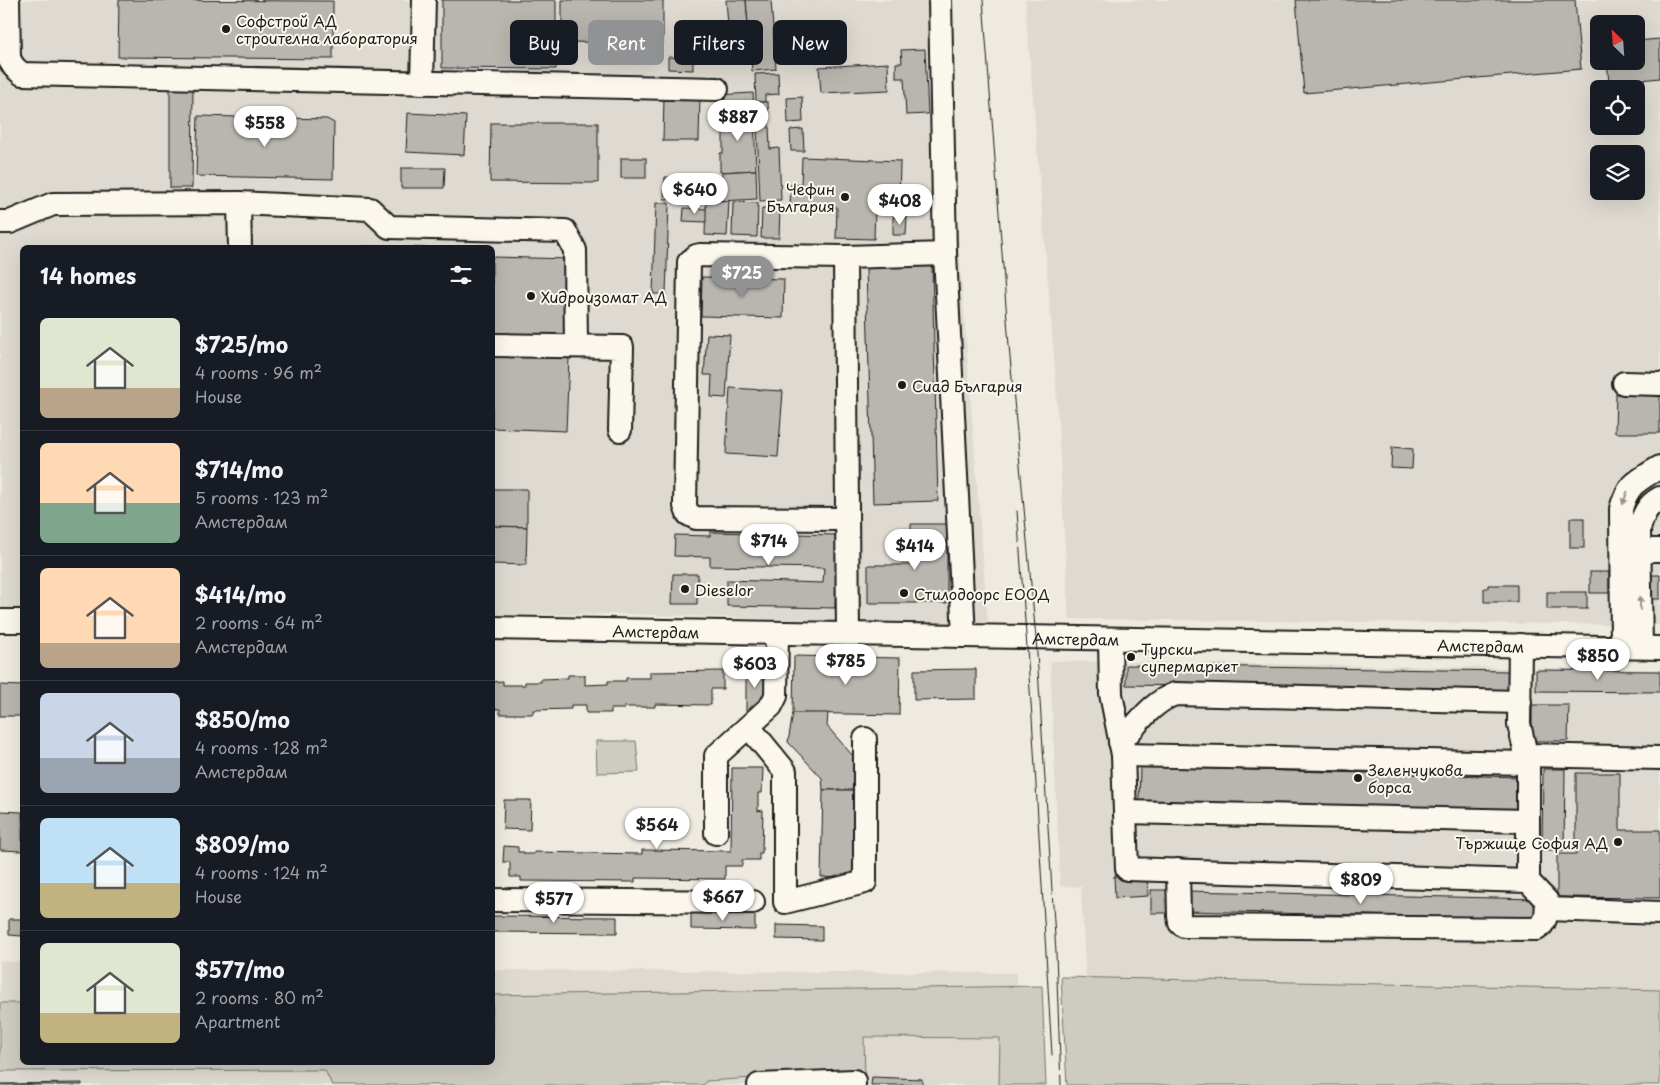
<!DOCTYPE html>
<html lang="en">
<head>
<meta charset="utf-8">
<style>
  :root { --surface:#171b24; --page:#20242c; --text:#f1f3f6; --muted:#9ea1a6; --line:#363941; --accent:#919294 }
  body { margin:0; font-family:"Playpen Sans",sans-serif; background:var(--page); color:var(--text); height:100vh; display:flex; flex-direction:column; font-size:19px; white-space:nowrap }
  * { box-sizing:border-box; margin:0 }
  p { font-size:16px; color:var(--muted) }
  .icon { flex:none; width:28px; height:28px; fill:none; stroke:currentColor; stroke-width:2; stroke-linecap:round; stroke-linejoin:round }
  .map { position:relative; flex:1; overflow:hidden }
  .sheet { position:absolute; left:20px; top:245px; width:475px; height:820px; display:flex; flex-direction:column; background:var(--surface); border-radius:8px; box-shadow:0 5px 20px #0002 }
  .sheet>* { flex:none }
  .banner { position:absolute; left:510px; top:20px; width:475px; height:45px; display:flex; gap:10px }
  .needle { width:32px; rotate:335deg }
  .buttons { position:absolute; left:1590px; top:15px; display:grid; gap:10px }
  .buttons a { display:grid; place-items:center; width:55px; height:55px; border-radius:8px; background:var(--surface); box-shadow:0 5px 20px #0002; font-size:25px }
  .price { position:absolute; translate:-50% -42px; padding:0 11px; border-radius:18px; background:#fff; color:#222; font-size:16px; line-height:32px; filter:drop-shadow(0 1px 2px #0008) }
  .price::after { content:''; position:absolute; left:50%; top:30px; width:15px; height:11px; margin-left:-8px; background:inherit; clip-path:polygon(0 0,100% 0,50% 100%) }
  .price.on { background:var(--accent); color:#fff }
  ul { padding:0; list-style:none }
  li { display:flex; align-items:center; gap:15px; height:125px; padding:0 20px }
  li+li { border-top:1px solid var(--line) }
  li span { display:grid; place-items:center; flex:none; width:140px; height:100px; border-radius:8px; color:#555 }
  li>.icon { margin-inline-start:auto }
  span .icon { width:60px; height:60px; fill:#fffc; stroke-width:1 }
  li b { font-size:21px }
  h2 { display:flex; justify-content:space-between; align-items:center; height:60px; padding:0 20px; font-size:21px }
  .pill { padding:0 18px; border-radius:8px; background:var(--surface); box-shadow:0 5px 20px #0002; font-size:18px; line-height:45px }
  .pill.on { background:var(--accent); color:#fff }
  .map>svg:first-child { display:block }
  .built { fill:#dedad1; fill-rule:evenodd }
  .green { fill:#ceccc2; stroke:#75746f }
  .building { fill:#b9b6af; stroke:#1c1c1c }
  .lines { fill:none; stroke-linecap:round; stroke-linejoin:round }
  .minor-casing { stroke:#1c1c1c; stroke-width:26 }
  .minor { stroke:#fbf7ec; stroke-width:22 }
  .tram { stroke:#1c1c1c; stroke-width:1 }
  .oneway { fill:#97948e }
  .poi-dot { fill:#1c1c1c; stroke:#fbf7ec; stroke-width:2 }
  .labels { text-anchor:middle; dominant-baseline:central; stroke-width:4; stroke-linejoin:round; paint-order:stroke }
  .poi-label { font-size:15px; fill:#1c1c1c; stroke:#fbf7ec; text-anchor:start }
  .street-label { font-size:15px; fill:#1c1c1c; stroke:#fbf7ec }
</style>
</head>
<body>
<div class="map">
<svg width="1660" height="1085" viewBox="0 0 1660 1085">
  <rect width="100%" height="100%" fill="#eeeadf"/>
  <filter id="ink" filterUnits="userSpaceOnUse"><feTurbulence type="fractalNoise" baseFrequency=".02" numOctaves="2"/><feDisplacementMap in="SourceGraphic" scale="10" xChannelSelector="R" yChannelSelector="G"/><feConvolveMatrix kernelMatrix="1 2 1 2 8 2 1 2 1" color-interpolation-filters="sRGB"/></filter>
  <g filter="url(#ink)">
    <g class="built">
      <path d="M0 0H940L988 626 622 614 493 615 492 248H22V615L0 614Z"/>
      <path d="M1025 0H1660V625L1069 619 1055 369ZM1599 24H1636V61H1599ZM1599 89H1636V126H1599ZM1599 154H1636V191H1599Z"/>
      <path d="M1050 661 1660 670V1085H1091L1081 887 1060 886Z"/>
      <path d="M0 961 22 962V1062H492L493 970 1016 973 1020 1085H0Z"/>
    </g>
    <g class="green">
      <path d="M596 741H636L639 772 597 773Z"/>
      <path d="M1061 977 1660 990V1085H1067Z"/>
      <path d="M1042 986 1046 1085H999L1000 1038 864 1037 865 1082 801 1075 706 1081 704 1085H332L325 1070 0 1071V1003H22V1062H492L493 995Z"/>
    </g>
    <g class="building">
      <path d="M119 0 333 1V59L118 57Z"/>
      <path d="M442 0H556V69L442 68Z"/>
      <path d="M562 0H663V43L562 42Z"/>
      <path d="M726 0H746L751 61 731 62Z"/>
      <path d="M746 0H771L776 69 752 71Z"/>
      <path d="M1296 0H1575L1581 69 1304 93Z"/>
      <path d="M1660 39V78L1609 83 1607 61H1636V41Z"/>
      <path d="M925 49 928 114 906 115 904 78H896V63H902L901 50Z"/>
      <path d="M668 57 693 58V70L668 69Z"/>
      <path d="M888 63 889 90 821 93 819 67Z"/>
      <path d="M778 73 779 94 765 95V102H756L755 74Z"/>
      <path d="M170 89H193L192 188H170Z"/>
      <path d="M753 93 754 113 718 114V95Z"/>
      <path d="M664 96H700L699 141H663Z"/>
      <path d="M802 97 803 122 788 123 787 98Z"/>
      <path d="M756 102H768L770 149 779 148 781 200 760 201Z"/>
      <path d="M408 113 466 116 464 155 406 152Z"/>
      <path d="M754 113 756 170 720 172V153H723V129H719L718 114Z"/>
      <path d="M198 116 327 119 334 123 333 179 196 176Z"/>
      <path d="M491 123H598V183L490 182Z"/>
      <path d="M803 129 804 151H791L790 130Z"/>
      <path d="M802 157 900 161 899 210 875 209 874 239 836 238 837 207 790 206 791 184 801 185Z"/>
      <rect x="621" y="158" width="25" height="20"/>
      <path d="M401 168H445L444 188H401Z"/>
      <path d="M756 170 757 199 721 201 722 172Z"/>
      <path d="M665 177 722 179 721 201 664 199Z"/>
      <path d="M706 200 729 201 727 236 705 235Z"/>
      <path d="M733 202 758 203 757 237 732 236Z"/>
      <path d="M656 203H669L666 294H653Z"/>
      <path d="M684 208 706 209V222L683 221Z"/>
      <path d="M762 208H780L779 238H761Z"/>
      <path d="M893 217H907L906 235H893Z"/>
      <path d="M363 246 429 248H363Z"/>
      <path d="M492 257 571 259 569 336 492 334Z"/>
      <path d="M932 266 938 501 873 503 866 268Z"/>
      <path d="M702 277 784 279 783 318 701 316Z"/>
      <path d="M707 334 730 335 726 398 711 397 712 375H704Z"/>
      <path d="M492 355 569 358 566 431 492 428Z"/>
      <path d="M730 388 783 391 778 457 726 454Z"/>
      <path d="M1616 393H1660V433H1615Z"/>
      <path d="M1392 447 1413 449 1412 469 1391 468Z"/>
      <path d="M492 489H527V527L492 526Z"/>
      <rect x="1570" y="518" width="14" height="30"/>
      <path d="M911 524H947V603H868V565H911Z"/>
      <path d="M492 526 527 527 526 565 492 564Z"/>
      <path d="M710 532 837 535 835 608 727 606V580L823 583 824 568 710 566V557L674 556 675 535 710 536Z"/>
      <rect x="1590" y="572" width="19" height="21"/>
      <path d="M673 574H698L697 604H672Z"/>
      <rect x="1652" y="575" width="8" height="24"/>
      <path d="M1488 585H1517V602H1484V588H1488Z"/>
      <rect x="1547" y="592" width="40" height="17"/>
      <path d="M794 656 900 658 899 715 793 713Z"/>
      <path d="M1126 665 1509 671V691L1126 685Z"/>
      <path d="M746 669H765V702L746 714Z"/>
      <path d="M976 669V699L914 700V670Z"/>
      <path d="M1536 670 1660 671V692L1536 691Z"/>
      <path d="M723 671V689H711V705L655 704V707H624L625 709H611V713H586V705H571V709L533 710V714H500V709H492V682L503 681V685H525V682H541V679L568 678V675H585V685L608 684V681H626V678H650V672Z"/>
      <path d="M0 685 22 686V716H0Z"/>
      <path d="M1532 705H1569L1568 741H1532Z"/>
      <path d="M793 713H828L827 726 859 763V790H823L822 778 788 742Z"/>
      <path d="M1140 767 1520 777 1519 811 1139 801Z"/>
      <path d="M732 768H763L762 793H758V811L763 810 762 853H759V860H742V866H725V879L635 878V882L521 881V877H510V862H503L504 846 518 847V852H524V854H534V852L642 854V850L731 851Z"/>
      <path d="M1543 769H1565L1564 850H1542Z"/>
      <path d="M1576 773H1620V830H1660V898L1557 897V854H1576Z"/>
      <path d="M823 790H859L855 879 821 877Z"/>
      <path d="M504 800H531L530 830 503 829Z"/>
      <path d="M0 811 22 812V851L0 850Z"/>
      <path d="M1147 875 1148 896 1115 898 1114 876Z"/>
      <rect x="1151" y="890" width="22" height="23"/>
      <path d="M1186 891 1538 899 1537 919 1185 911Z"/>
      <path d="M691 913 755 914V930L691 929Z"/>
      <path d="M492 916 617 917V933L492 932Z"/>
      <path d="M9 919H22V936L9 935Z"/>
      <path d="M776 925 822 926V940L776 939Z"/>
      <path d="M872 1077 922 1079V1085H871Z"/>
      <path d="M82 1083V1085H0V1084Z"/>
    </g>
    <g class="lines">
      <defs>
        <g id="minor">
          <path d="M8 0 9 59 14 67 22 74 717 89"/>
          <path d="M940 0 945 254 964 636"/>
          <path d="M422 83 424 0"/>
          <path d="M239 203 240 248"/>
          <path d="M0 222H10L53 204 239 203 370 209 389 227 565 231 575 250 576 346"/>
          <path d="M845 257 700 255 696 256 689 262 685 506 688 514 696 518 847 519"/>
          <path d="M492 345 622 347 620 430"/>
          <path d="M1624 383 1660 384"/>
          <path d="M1639 558 1649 550H1660"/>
          <path d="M0 621H22"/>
          <path id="s1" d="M492 628 1660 648"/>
          <path d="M848 634 845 257 945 254"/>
          <path d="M1110 639 1111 694 1123 755 1127 869 1528 881V763L1519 724 1520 645"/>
          <path d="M1622 647 1621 509C1628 483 1639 480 1660 467"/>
          <path d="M1641 647 1639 529C1643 515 1647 505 1660 498"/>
          <path d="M749 727 785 771V902L865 882V739"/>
          <path d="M1120 742C1137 725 1152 702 1175 694L1520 702"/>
          <path d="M1123 755 1528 763"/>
          <path d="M1526 755 1660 758"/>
          <path d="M1125 812 1528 821"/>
          <path d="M716 833V756L771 706 776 696 777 633"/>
          <path d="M1178 870 1179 916 1180 923 1184 926 1537 929C1548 922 1546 912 1547 901L1528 881"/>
          <path d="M492 900 753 902"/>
          <path d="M1547 909 1660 913"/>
          <path d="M759 1085 854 1081V1085"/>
        </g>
      </defs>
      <use href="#minor" class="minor-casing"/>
      <use href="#minor" class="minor"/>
      <g class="tram">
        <path d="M983 0 1009 346 1036 638 1056 953 1061 1085"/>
        <path d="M1017 511 1032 717 1052 1055"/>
      </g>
    </g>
    <defs><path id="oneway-solid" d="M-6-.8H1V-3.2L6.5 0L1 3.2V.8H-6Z" transform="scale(1.25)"/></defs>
    <g class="oneway">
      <use href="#oneway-solid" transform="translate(1625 498) rotate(111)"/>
      <use href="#oneway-solid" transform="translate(1640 603) rotate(-91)"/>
    </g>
  </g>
  <g class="poi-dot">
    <circle cx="226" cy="29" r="5"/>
    <circle cx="845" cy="197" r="5"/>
    <circle cx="531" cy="296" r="5"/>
    <circle cx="902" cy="385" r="5"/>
    <circle cx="685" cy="589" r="5"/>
    <circle cx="904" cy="593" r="5"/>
    <circle cx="1131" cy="657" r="5"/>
    <circle cx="1358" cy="778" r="5"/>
    <circle cx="1618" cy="842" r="5"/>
  </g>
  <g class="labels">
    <g class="poi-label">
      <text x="236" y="20">Софстрой АД<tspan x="236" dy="17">строителна лаборатория</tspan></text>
      <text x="835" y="188" text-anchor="end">Чефин<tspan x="835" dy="17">България</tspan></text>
      <text x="541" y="296">Хидроизомат АД</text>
      <text x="912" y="385">Сиад България</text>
      <text x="695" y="589">Dieselor</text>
      <text x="914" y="593">Стилодоорс ЕООД</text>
      <text x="1141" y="648">Турски<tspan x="1141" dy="17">супермаркет</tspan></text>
      <text x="1368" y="769">Зеленчукова<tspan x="1368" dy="17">борса</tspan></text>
      <text x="1608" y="842" text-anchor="end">Тържище София АД</text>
    </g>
    <g class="street-label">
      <text stroke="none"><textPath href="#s1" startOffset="164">Амстердам</textPath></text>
      <text stroke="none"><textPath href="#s1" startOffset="584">Амстердам</textPath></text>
      <text stroke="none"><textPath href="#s1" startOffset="989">Амстердам</textPath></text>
    </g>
  </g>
</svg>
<div class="buttons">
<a><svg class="needle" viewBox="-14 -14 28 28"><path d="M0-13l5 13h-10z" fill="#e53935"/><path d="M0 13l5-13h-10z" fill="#9ea1a6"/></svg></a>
<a><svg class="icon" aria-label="locate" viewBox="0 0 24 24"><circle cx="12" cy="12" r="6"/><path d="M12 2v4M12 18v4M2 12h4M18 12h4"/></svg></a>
<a><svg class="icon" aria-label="layers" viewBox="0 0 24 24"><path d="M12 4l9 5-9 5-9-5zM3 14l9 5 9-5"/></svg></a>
</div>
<b class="price" style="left:738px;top:142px">$887</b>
<b class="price" style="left:265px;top:148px">$558</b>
<b class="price" style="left:695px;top:215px">$640</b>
<b class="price" style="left:900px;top:226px">$408</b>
<b class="price on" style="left:742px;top:298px">$725</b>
<b class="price" style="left:769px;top:566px">$714</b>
<b class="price" style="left:915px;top:571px">$414</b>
<b class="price" style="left:1598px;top:681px">$850</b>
<b class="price" style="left:846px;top:686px">$785</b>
<b class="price" style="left:755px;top:689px">$603</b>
<b class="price" style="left:657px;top:850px">$564</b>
<b class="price" style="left:1361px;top:905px">$809</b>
<b class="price" style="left:723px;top:922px">$667</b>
<b class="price" style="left:554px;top:924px">$577</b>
<div class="banner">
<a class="pill">Buy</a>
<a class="pill on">Rent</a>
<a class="pill">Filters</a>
<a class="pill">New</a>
</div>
<section class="sheet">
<h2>14 homes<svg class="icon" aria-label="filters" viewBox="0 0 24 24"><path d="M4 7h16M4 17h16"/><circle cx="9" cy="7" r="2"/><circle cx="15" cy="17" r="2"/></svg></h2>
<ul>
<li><span style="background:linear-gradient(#dfe7d0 70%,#b9a48a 0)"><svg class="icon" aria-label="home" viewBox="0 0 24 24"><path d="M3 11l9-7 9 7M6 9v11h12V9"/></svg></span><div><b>$725/mo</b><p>4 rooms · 96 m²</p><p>House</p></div></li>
<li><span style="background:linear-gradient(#ffd9b3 60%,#7fa58c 0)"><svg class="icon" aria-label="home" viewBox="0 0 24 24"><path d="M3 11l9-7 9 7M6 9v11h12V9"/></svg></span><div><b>$714/mo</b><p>5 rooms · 123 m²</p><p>Амстердам</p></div></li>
<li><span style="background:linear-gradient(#ffd9b3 75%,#b9a48a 0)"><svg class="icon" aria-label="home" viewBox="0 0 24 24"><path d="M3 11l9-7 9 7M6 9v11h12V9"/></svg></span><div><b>$414/mo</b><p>2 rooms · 64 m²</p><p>Амстердам</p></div></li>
<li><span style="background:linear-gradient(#c9d6e8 65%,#9aa5b1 0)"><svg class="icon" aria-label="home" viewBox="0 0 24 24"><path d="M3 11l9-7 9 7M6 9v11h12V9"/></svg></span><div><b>$850/mo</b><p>4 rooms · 128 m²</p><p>Амстердам</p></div></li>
<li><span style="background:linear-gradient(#bfe0f5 65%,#c2b280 0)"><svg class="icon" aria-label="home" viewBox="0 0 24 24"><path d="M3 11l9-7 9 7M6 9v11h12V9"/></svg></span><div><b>$809/mo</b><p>4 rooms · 124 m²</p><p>House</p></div></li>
<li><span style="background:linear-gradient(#dfe7d0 70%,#c2b280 0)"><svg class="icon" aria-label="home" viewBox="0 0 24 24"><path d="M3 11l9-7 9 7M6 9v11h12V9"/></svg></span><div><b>$577/mo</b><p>2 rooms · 80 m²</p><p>Apartment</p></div></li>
</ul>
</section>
</div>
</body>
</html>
